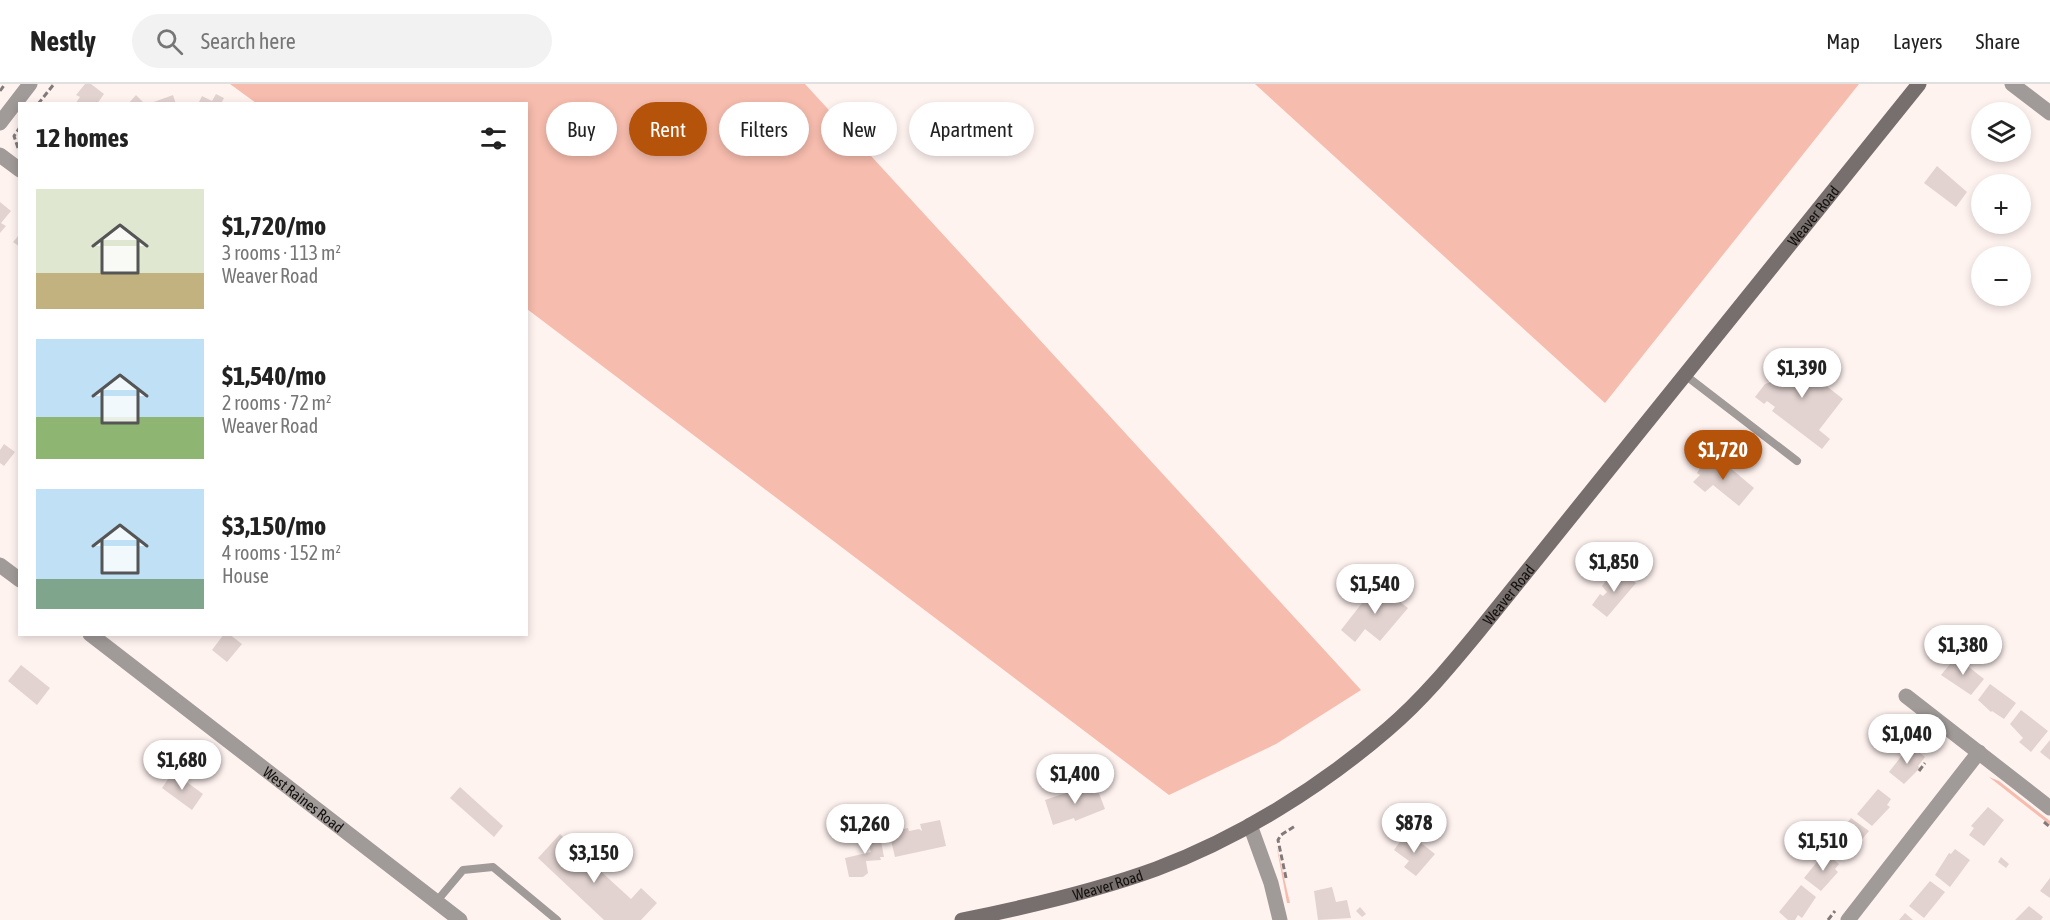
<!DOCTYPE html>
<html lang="en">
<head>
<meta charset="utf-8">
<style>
  :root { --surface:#fff; --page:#f2f2f2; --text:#222; --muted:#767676; --line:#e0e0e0; --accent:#b45309 }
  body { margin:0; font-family:"Asap Condensed",sans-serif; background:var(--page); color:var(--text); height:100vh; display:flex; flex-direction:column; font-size:22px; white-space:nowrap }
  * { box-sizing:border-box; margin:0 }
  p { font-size:20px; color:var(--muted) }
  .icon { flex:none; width:33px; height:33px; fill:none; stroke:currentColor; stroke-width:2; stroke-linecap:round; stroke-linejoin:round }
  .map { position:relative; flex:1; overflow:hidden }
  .details { position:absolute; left:18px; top:18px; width:510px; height:534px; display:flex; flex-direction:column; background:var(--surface); border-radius:0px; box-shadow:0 3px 9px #0003 }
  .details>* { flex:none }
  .hud { position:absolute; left:546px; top:18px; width:570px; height:54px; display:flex; gap:12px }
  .controls { position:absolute; left:1971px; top:18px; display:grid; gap:12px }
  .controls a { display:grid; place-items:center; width:60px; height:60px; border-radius:50%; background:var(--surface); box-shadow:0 3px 9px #0003; font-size:30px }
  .price { position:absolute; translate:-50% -51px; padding:0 14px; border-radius:21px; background:#fff; color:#222; font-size:20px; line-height:39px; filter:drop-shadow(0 2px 3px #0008) }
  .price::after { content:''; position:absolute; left:50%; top:36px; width:18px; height:14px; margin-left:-9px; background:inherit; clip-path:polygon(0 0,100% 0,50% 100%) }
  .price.selected { background:var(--accent); color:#fff }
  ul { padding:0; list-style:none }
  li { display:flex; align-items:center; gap:18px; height:150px; padding:0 18px }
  li span { display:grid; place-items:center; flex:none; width:168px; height:120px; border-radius:0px; color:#555 }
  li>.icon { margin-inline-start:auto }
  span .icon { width:72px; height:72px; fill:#fffc; stroke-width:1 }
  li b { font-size:26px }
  h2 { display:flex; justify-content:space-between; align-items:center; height:72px; padding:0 18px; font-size:26px }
  .chip { padding:0 21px; border-radius:27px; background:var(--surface); box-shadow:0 3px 9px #0003; font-size:21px; line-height:54px }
  .chip.selected { background:var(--accent); color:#fff }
  header { display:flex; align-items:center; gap:36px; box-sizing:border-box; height:84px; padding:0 30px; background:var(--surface); border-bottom:2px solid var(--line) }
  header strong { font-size:28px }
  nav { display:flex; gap:33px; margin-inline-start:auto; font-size:21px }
  .search { width:420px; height:54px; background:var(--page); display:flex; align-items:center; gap:15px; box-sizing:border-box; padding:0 21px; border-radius:33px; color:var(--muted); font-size:22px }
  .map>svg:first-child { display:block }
  .green { fill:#f6bcad }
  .building { fill:#e2d3d0 }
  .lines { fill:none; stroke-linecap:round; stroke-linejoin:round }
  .path { stroke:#827a78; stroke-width:3; stroke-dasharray:6 3; stroke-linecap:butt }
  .service { stroke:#a09a99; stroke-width:8 }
  .minor { stroke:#a09a99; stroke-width:15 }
  .tertiary { stroke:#a09a99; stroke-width:15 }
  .secondary { stroke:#776f6d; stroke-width:15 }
  .labels { text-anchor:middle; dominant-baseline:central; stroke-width:5; stroke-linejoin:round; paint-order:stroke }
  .street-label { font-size:15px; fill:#130f0e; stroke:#fff }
</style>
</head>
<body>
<header>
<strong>Nestly</strong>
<div class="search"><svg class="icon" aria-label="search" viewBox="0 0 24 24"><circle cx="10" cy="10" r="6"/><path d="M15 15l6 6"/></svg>Search here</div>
<nav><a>Map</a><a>Layers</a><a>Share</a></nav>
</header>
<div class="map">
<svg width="2050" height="836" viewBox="0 0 2050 836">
  <rect width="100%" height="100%" fill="#fff3f0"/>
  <g class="green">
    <path d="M230 0H805L1361 606 1276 660 1169 711 527 225 526 20 256 19Z"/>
    <path d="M1255 0H1859L1605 319Z"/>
    <path d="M1989 693 1999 697 2050 737V741Z"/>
    <path d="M1276 759 1290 819H1287Z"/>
  </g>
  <g class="building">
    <path d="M85 0H91L104 10 97 20H75L80 13 76 11Z"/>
    <path d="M216 10 224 14 221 20H198L202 12 212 17Z"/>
    <path d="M136 11 145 20H128Z"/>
    <path d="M173 11 176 20H151V19Z"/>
    <path d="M1937 82 1967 108 1956 123 1924 99Z"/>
    <path d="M0 118 11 127 1 139 6 142 0 149Z"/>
    <path d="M20 150V163L13 158Z"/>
    <path d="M1801 273 1824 291 1820 297 1843 315 1819 346 1830 355 1822 365 1772 327 1775 323 1767 317 1764 320 1755 313 1765 300 1774 297 1791 274 1797 279Z"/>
    <path d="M4 360 15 368 4 382 0 379V366Z"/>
    <path d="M1715 371 1754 404 1739 422 1713 401 1705 408 1693 398 1700 391 1697 389 1702 381 1707 378 1709 380Z"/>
    <path d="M1619 486 1636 499 1607 533 1592 521 1600 510 1603 512 1607 508 1602 502 1606 497 1609 499Z"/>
    <path d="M1377 500 1408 524 1380 557 1365 545 1355 558 1341 546Z"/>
    <path d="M224 550H229L242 560 227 578 212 566Z"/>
    <path d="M1956 573 1984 595 1971 611 1941 591Z"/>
    <path d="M21 581 50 604 37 621 8 597Z"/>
    <path d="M1990 600 2016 619 2004 635 1992 627 1991 628 1978 616Z"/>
    <path d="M2021 626 2048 647 2031 668 2019 658 2023 654 2010 640Z"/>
    <path d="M2050 656V676L2040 668Z"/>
    <path d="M1910 661 1925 673 1918 682 1920 684 1904 700 1889 688Z"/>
    <path d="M173 688 203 710 192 726 162 704Z"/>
    <path d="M1095 699 1105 725 1075 737 1074 734 1053 741 1045 716Z"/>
    <path d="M460 703 503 742 494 753 450 714Z"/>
    <path d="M1878 705 1891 715 1887 721 1890 723 1872 742 1857 730Z"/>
    <path d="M1988 723 2004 736 1984 762 1969 751 1974 744 1971 742Z"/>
    <path d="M1851 734 1869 747 1846 774 1830 761Z"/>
    <path d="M940 736 946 762 895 773 889 748 908 744 909 747 919 745 922 747 920 740Z"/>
    <path d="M874 743 876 753 880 752 884 773H880L881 776 866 777 868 789 863 793H849L845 774 871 768 869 762H866L865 744Z"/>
    <path d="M1407 748 1435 770 1416 792 1404 783 1409 777 1394 766Z"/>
    <path d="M560 750 631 815 641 804 657 819 641 836H604L538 774Z"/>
    <path d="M1955 765 1970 776 1950 803 1935 791 1949 769 1951 770Z"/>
    <path d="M1825 768 1839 780 1835 785 1838 788 1821 807 1804 794Z"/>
    <path d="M2001 773 2009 780 2006 784 1998 778Z"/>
    <path d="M2050 794V814L2040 807Z"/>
    <path d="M1930 797 1945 808 1924 834 1909 822Z"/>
    <path d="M1801 801 1816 813 1802 834 1798 831 1795 836H1788L1779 828Z"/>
    <path d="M1332 803 1336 818 1347 816 1351 834 1318 836 1314 807Z"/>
    <path d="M2029 822 2043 833 2041 836H2015Z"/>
    <path d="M1360 823 1366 830 1362 833 1356 827Z"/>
    <path d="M1905 829 1913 836H1899Z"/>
  </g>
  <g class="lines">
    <g class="path">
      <path d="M0 7 5 0"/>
      <path d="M38 20 54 0"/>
      <path d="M18 64 14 52 20 43"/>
      <path d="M1919 687 1925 679"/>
      <path d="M2044 738 2050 743"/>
      <path d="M1286 794 1278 756 1281 751 1295 742"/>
      <path d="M1828 836 1835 827"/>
    </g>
    <g class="service">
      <path d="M1685 291 1797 377"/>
      <path d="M436 818 463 786 493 783 557 836"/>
    </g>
    <g class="minor">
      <path d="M0 39 30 0"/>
      <path d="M0 71 20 86"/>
      <path d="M1906 612 2050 724"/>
      <path d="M1250 741 1271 799 1280 836"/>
      <path d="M1848 836 1979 668"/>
    </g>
    <g class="tertiary">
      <path d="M2012 0 2050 29"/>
      <path d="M0 481 20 496"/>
      <path id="s1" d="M90 550 460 836"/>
    </g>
    <path class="secondary" id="s2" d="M962 836C1027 823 1093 808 1156 785 1239 754 1321 703 1388 645 1422 616 1450 582 1478 548L1919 0"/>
  </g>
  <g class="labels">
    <g class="street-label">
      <text stroke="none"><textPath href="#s2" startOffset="1140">Weaver Road</textPath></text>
      <text stroke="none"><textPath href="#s2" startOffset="654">Weaver Road</textPath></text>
      <text stroke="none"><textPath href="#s1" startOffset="270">West Raines Road</textPath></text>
      <text stroke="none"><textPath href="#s2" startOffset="150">Weaver Road</textPath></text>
    </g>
  </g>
</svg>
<div class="controls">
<a><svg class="icon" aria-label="layers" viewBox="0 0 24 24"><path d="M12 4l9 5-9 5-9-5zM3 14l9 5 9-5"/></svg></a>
<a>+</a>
<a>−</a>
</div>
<b class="price" style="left:1802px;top:315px">$1,390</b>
<b class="price selected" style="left:1723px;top:397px">$1,720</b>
<b class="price" style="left:1614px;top:509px">$1,850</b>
<b class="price" style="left:1375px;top:531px">$1,540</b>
<b class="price" style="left:1963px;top:592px">$1,380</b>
<b class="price" style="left:1907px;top:681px">$1,040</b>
<b class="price" style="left:182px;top:707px">$1,680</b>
<b class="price" style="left:1075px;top:721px">$1,400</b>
<b class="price" style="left:1414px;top:770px">$878</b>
<b class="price" style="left:865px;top:771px">$1,260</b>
<b class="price" style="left:1823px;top:788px">$1,510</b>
<b class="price" style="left:594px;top:800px">$3,150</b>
<div class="hud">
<a class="chip">Buy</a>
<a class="chip selected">Rent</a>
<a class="chip">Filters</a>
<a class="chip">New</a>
<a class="chip">Apartment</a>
</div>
<section class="details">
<h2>12 homes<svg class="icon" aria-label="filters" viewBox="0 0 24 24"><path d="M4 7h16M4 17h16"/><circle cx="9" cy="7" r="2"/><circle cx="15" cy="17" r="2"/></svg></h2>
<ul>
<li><span style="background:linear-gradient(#dfe7d0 70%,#c2b280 0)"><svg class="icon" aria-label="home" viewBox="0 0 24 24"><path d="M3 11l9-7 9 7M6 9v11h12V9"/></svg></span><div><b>$1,720/mo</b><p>3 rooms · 113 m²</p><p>Weaver Road</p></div></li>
<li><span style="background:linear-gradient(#bfe0f5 65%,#8fb573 0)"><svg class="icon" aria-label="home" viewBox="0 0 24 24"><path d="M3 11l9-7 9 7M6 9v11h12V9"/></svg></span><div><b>$1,540/mo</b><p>2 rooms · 72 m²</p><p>Weaver Road</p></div></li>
<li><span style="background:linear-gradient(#bfe0f5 75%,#7fa58c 0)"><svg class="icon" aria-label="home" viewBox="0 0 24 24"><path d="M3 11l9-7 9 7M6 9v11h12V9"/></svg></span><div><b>$3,150/mo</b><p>4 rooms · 152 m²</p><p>House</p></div></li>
</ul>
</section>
</div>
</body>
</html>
